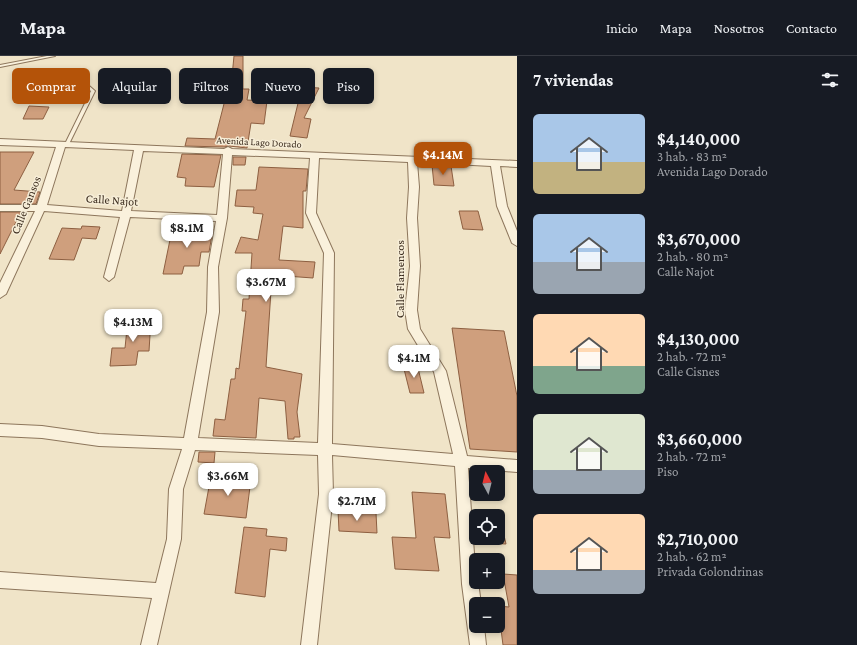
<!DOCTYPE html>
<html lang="es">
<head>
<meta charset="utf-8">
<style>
  :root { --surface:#171b24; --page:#242831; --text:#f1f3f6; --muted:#9ea1a6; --line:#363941; --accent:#b45309 }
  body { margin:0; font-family:"Crimson Pro",serif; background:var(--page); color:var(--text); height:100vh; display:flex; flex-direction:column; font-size:15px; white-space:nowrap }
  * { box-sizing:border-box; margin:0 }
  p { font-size:13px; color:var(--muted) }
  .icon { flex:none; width:22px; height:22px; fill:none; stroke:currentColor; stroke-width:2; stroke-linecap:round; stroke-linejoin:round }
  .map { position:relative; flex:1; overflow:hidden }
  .side { display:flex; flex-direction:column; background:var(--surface); width:340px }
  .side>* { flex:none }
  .banner { position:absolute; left:12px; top:12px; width:380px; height:36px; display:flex; gap:8px }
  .needle { width:26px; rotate:353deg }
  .fabs { position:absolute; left:469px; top:409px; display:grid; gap:8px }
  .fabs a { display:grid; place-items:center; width:36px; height:36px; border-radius:6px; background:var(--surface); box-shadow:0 2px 6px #0003; font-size:20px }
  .price { position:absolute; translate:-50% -34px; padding:0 9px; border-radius:8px; background:#fff; color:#222; font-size:13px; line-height:26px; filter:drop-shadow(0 1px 2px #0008) }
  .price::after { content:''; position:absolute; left:50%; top:24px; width:12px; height:9px; margin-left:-6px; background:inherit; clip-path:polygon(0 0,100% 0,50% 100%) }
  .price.active { background:var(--accent); color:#fff }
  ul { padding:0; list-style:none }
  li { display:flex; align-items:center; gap:12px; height:100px; padding:0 16px }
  li span { display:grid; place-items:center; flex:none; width:112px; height:80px; border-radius:6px; color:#555 }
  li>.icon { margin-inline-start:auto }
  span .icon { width:48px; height:48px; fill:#fffc; stroke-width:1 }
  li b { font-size:17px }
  h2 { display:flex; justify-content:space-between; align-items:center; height:48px; padding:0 16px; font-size:17px }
  .pill { padding:0 14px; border-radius:6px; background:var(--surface); box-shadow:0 2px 6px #0003; font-size:14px; line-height:36px }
  .pill.active { background:var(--accent); color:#fff }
  header { display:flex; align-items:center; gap:24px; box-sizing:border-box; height:56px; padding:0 20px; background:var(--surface); border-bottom:1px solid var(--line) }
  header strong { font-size:19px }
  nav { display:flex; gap:22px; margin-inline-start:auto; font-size:14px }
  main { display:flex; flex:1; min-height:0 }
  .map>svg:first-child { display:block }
  .building { fill:#cf9f7d; stroke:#8d5f41 }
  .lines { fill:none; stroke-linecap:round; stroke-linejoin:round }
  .lane-casing { stroke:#8d765c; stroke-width:2 }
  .street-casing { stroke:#8d765c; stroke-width:2 }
  .lane { fill:#faf1dc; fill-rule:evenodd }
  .street { fill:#faf1dc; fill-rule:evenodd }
  .labels { text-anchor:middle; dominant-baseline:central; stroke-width:3; stroke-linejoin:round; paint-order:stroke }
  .far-street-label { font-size:10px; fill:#3d2e20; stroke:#f7eed8 }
  .street-label { font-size:12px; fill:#3d2e20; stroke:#f7eed8 }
</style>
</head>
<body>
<header>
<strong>Mapa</strong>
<nav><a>Inicio</a><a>Mapa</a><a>Nosotros</a><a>Contacto</a></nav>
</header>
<main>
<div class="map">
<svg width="517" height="589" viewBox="0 0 517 589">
  <rect width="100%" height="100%" fill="#f0e4c8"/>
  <g class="building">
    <path d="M234 0H243V33H249L247 44 267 45 264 68 251 67 247 92 229 90 224 91 185 90 187 82 215 83 226 40 230 41Z"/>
    <path d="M302 31 319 32 304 62 311 63 307 82 290 80Z"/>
    <path d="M29 50 49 51 43 63H23Z"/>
    <path d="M0 96H34L14 134 40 136 36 148H0Z"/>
    <path d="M182 98 221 99 214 131 185 130 186 122 177 121Z"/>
    <path d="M233 101H246L245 109H233Z"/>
    <path d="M432 109 451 110 454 130 434 129Z"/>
    <path d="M259 111 308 113 306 135H303V172L283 170 279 204 315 206 313 222 272 219 266 311 302 318 297 356 300 381H294V383H288L285 345 259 342 256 382 213 380 215 363 225 364 231 323H235L236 312 239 313 246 255H242L243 243H249L252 197H235L241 181 258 184 263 158 253 157 254 151 235 150 237 134H256Z"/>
    <path d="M459 155H478L483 174 463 173Z"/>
    <path d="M0 156H21L0 198Z"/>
    <path d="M82 170 100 171 96 183 82 182 74 204 49 203 62 172 81 173Z"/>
    <path d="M193 173H213L209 196H201L199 210H184L182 218H163L172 174H192Z"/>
    <path d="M128 263H151L149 295H138L136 309 110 310 112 292H125Z"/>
    <path d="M452 272 504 275 517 340V396L470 393Z"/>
    <path d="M417 308 424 337H410L403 309Z"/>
    <path d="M199 396H215L214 407 198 406Z"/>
    <path d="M211 420 251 423 246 462 204 458Z"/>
    <path d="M412 436 445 438 450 482 434 481 439 515 395 513 392 481 416 482Z"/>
    <path d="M338 454 376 457 377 477 339 475Z"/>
    <path d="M244 471 267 473 266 480 287 482 286 495 270 493 265 541 235 537Z"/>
    <path d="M498 475H503L506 488 484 487 483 482H498Z"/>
    <path d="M503 518 517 519V589H503L498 550 509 551Z"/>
  </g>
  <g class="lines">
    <defs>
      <g id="lane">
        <path d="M47 0H55L0 11V9Z"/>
        <path d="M85 28H87L95 35 68 90 64 91V90L91 35 85 30Z"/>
      </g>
      <path id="street" d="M0 83 224 93 228 91 232 93 517 105V111L500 110 507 150 517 175V190L512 187 497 150 491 110 417 106 419 131 417 162 420 210 417 254 420 273 446 315 467 400 517 404V416L468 412 476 526H478L481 548H476V570H484L486 589H470L462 528 455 410 332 399 333 438 317 589H301L319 438 318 399 195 394 183 433 181 483 157 589H141L152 542 0 532V516L156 527 167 483 169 433 182 393 99 390 42 382 0 380V368L42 370 99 378 184 382 207 256 208 211 216 165 130 161 114 221 109 225 104 221 120 161 44 155 6 238 0 242V227L35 155H0V149H37L56 91 0 89ZM65 91 134 94 122 155 47 149ZM143 95 223 98 217 159 131 155ZM232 99 310 102 306 157 324 197 318 387 198 382 219 256 218 211 227 162ZM319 102 408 106 409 131 407 162 410 210 405 254 408 273 434 316 453 398 332 388 334 197 316 157Z"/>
    </defs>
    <use href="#lane" class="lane-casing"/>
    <use href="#street" class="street-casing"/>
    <use href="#lane" class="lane"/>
    <use href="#street" class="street"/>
  </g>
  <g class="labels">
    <g class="far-street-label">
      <text transform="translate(259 86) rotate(3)">Avenida Lago Dorado</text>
    </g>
    <g class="street-label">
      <text transform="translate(112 144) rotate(4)">Calle Najot</text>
      <text transform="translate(26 149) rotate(-68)">Calle Gansos</text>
      <text transform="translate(400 223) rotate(-90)">Calle Flamencos</text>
    </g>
  </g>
</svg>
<div class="fabs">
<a><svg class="needle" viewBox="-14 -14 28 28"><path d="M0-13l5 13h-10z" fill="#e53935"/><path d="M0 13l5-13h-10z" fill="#9ea1a6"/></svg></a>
<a><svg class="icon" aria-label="locate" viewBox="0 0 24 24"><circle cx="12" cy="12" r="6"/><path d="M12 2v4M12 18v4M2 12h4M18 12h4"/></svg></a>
<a>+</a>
<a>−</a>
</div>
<b class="price active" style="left:443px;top:120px">$4.14M</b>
<b class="price" style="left:187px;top:193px">$8.1M</b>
<b class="price" style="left:266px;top:247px">$3.67M</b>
<b class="price" style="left:133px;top:287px">$4.13M</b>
<b class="price" style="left:414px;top:323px">$4.1M</b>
<b class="price" style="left:228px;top:441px">$3.66M</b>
<b class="price" style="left:357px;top:466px">$2.71M</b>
<div class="banner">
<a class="pill active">Comprar</a>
<a class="pill">Alquilar</a>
<a class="pill">Filtros</a>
<a class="pill">Nuevo</a>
<a class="pill">Piso</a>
</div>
</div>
<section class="side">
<h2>7 viviendas<svg class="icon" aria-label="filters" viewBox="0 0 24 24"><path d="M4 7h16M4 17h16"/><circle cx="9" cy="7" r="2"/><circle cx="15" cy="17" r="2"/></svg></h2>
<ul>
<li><span style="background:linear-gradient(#a9c7e8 60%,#c2b280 0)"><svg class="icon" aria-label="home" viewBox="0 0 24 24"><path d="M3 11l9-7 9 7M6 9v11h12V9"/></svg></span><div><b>$4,140,000</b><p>3 hab. · 83 m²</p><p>Avenida Lago Dorado</p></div></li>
<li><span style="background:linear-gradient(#a9c7e8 60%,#9aa5b1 0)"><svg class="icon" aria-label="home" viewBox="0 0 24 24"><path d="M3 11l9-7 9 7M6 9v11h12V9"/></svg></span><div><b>$3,670,000</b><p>2 hab. · 80 m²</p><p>Calle Najot</p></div></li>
<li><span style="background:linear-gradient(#ffd9b3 65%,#7fa58c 0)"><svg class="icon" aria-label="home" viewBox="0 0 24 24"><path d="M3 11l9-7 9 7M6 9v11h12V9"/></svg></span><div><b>$4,130,000</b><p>2 hab. · 72 m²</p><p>Calle Cisnes</p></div></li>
<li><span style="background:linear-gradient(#dfe7d0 70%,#9aa5b1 0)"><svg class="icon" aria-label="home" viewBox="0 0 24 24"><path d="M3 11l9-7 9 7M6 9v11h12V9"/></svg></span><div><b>$3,660,000</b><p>2 hab. · 72 m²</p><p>Piso</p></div></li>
<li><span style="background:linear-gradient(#ffd9b3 70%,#9aa5b1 0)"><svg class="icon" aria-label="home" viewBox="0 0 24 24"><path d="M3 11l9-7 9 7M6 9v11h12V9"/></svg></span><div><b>$2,710,000</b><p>2 hab. · 62 m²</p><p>Privada Golondrinas</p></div></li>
</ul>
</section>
</main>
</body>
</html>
